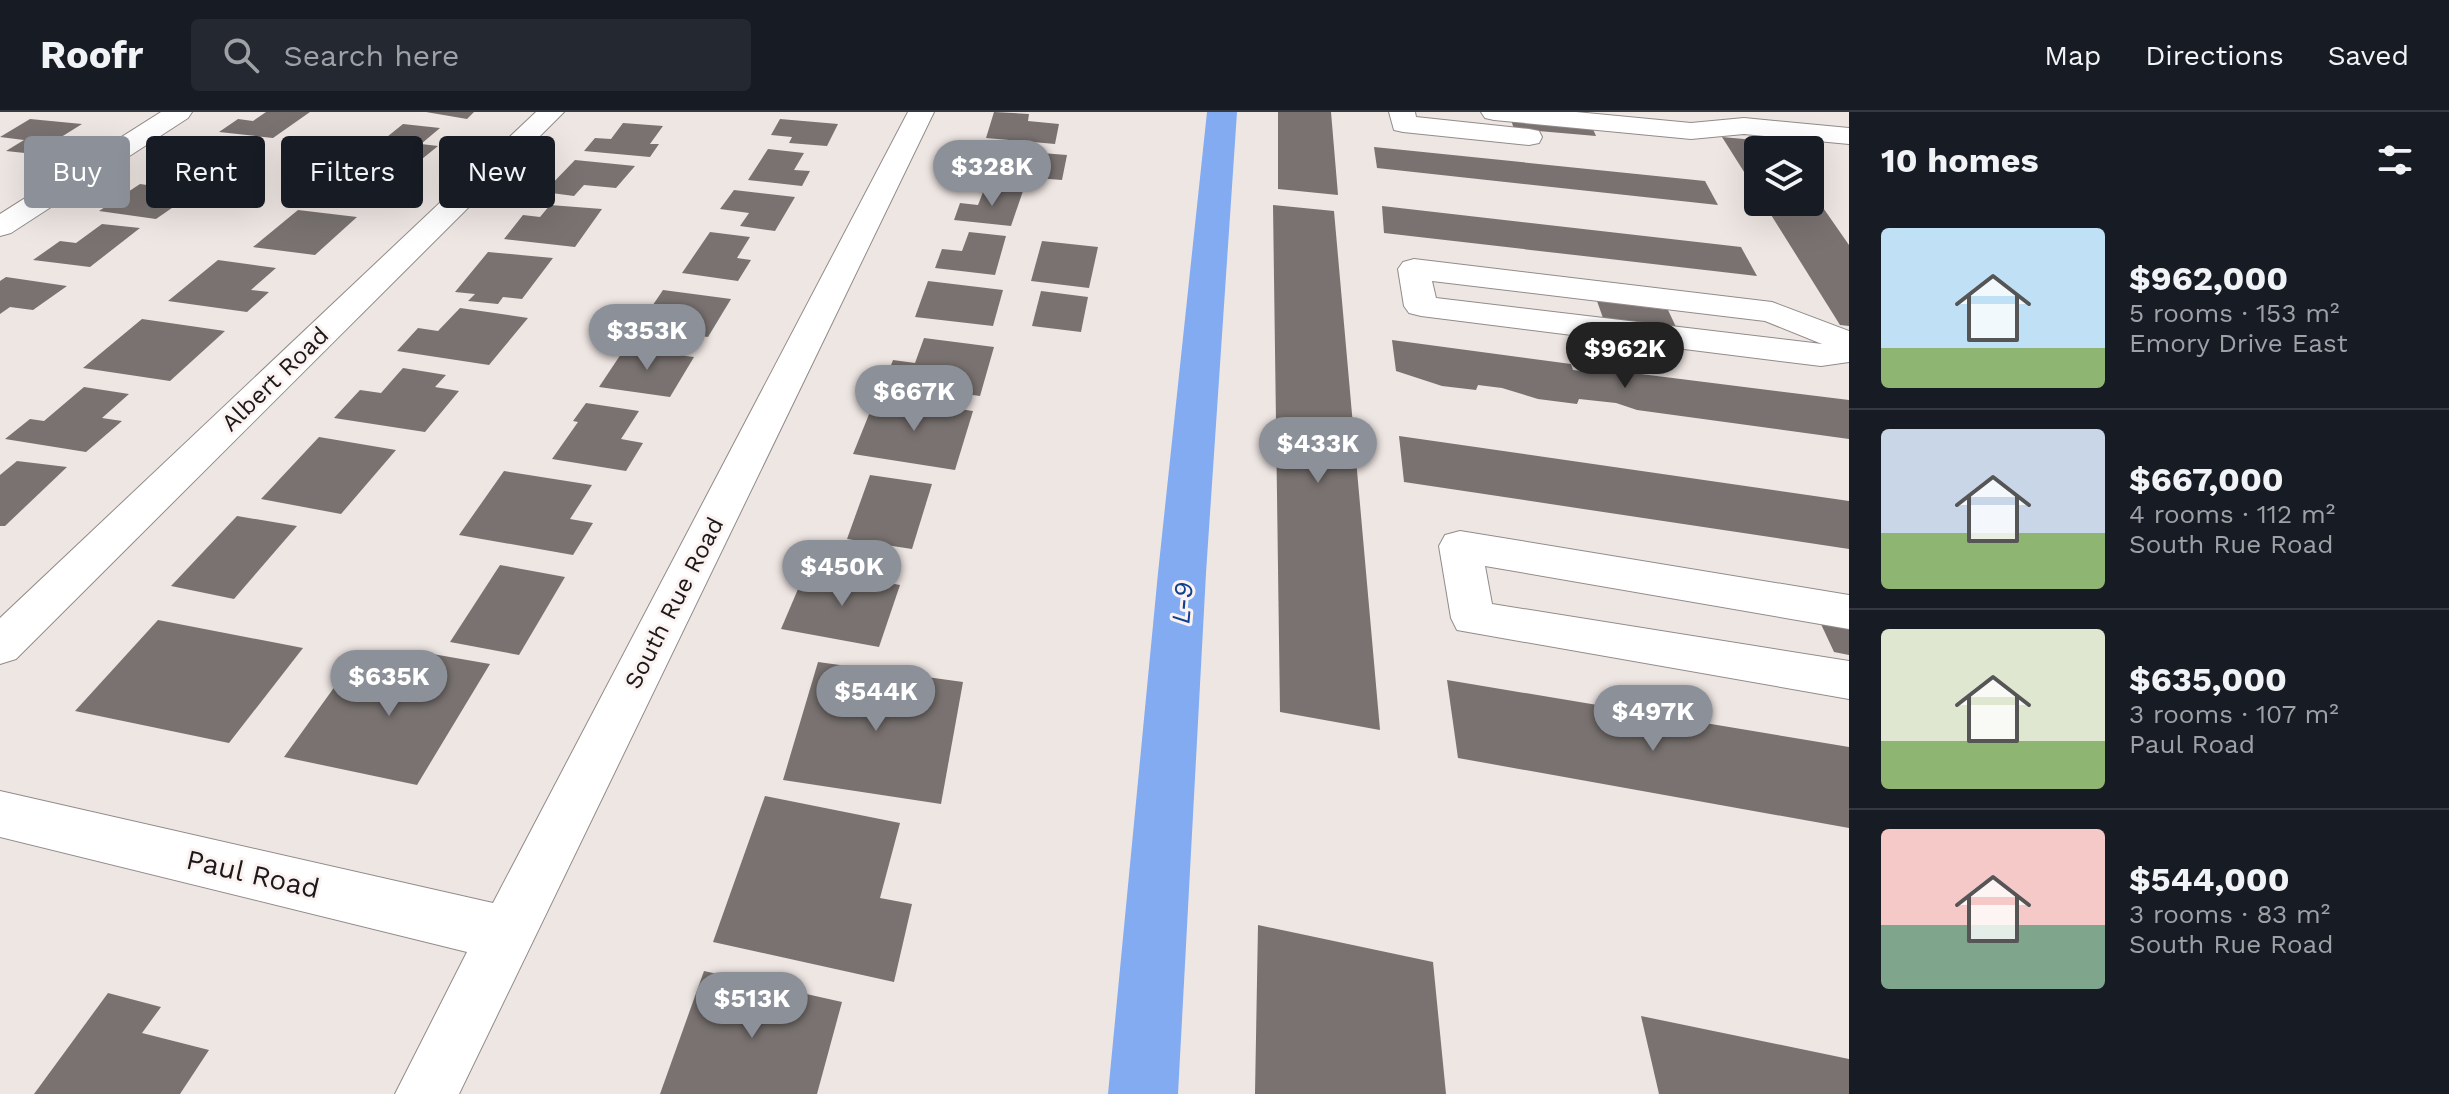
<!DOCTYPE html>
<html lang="en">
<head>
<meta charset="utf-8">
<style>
  :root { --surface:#171b24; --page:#242831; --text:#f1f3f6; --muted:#9ea1a6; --line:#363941; --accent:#8c9099 }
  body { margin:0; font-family:"Work Sans",sans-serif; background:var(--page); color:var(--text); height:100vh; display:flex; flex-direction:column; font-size:30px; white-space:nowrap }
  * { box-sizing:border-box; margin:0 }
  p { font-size:26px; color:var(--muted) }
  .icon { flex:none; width:44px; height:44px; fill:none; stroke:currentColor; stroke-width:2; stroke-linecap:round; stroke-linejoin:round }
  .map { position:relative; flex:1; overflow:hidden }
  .drawer { display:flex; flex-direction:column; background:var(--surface); width:600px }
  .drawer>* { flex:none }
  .guide { position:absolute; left:24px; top:24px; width:760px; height:72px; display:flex; gap:16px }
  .tools { position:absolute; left:1744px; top:24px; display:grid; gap:16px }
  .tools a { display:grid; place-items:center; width:80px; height:80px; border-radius:8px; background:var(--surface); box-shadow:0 8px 32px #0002; font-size:40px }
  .price { position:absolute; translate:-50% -68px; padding:0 18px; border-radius:28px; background:var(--accent); color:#fff; font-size:26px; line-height:52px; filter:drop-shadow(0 2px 4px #0008) }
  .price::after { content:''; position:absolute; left:50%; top:48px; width:24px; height:18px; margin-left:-12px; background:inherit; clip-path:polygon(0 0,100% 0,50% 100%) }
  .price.selected { background:#222; color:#fff }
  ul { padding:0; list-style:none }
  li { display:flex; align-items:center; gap:24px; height:200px; padding:0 32px }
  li+li { border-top:2px solid var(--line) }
  li span { display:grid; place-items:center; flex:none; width:224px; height:160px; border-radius:8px; color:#555 }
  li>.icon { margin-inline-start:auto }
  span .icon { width:96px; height:96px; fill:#fffc; stroke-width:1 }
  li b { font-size:34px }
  h2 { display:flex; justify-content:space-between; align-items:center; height:96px; padding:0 32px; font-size:34px }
  .pill { padding:0 28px; border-radius:8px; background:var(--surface); box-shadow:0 8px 32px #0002; font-size:28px; line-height:72px }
  .pill.selected { background:var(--accent); color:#fff }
  header { display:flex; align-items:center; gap:48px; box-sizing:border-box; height:112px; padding:0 40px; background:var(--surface); border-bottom:2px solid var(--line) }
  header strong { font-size:38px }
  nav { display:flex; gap:44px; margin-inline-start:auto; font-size:28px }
  .search { width:560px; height:72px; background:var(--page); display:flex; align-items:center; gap:20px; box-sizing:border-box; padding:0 28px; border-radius:8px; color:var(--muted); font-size:30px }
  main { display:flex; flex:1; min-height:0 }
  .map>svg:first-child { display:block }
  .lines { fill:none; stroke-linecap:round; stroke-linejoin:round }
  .canal { fill:#82abf1; fill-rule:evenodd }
  .building { fill:#797270 }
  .minor-casing { stroke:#928b89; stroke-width:2 }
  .minor { fill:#fff; fill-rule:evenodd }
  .labels { text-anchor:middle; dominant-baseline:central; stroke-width:6; stroke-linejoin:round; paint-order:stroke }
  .street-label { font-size:24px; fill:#1c1918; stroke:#fbf3f1 }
  .water-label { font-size:26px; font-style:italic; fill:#103f8f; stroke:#fbf3f1 }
  .near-street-label { font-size:28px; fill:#1c1918; stroke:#fbf3f1 }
</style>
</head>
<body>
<header>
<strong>Roofr</strong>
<div class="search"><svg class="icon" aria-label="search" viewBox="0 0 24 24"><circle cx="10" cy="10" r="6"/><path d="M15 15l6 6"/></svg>Search here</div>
<nav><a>Map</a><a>Directions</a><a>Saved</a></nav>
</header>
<main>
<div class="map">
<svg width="1849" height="982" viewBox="0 0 1849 982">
  <rect width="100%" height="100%" fill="#eee6e3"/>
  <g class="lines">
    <path class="canal" d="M1207 0H1237L1206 461 1178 982H1108L1158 461Z"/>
  </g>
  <g class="building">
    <path d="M266 0H310L273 26 219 20 238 7 253 9Z"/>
    <path d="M426 0H474L467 7Z"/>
    <path d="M994 0 1029 2 1028 9 1059 12 1055 32 986 26Z"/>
    <path d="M1278 0H1331L1338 83 1278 77Z"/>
    <path d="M30 7 82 12 34 42 6 39 24 28 0 25Z"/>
    <path d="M780 7 838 12 827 34 789 31 792 25 771 23Z"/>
    <path d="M1511 8 1592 15 1596 24 1514 17Z"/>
    <path d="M623 11 663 14 650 32H659L650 45 584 39 595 26 611 27Z"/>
    <path d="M403 12 440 16 421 32 438 34 422 47 358 40 372 28 382 29Z"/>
    <path d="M1722 25 1777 30 1782 38H1758V82Z"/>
    <path d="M206 28 262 34 220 65 162 58Z"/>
    <path d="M1374 35 1705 69 1718 93 1377 56Z"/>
    <path d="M978 36 1067 43 1062 68 971 61Z"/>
    <path d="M768 37 804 41 794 58 810 59 802 74 748 68Z"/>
    <path d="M575 48 635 54 616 76 584 73 574 84 544 80Z"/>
    <path d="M351 52 391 57 371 74 388 76 371 91 305 84 319 72 327 73Z"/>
    <path d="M140 72 195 80 156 107 99 99Z"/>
    <path d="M985 75 1023 79 1011 114 954 108 960 91 978 93Z"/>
    <path d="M1810 77 1849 133V214L1840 213 1763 90H1810Z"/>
    <path d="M734 78 795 85 775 119 740 114 749 101 720 97Z"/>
    <path d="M550 93 602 97 575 135 504 127 523 103 540 105Z"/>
    <path d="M1273 93 1334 99 1380 618 1280 600Z"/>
    <path d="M1382 94 1741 135 1757 164 1384 121Z"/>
    <path d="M298 98 357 105 315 143 253 135Z"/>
    <path d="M102 112 140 116 90 155 33 148 60 129 76 131Z"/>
    <path d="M710 120 750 125 737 146 751 148 738 169 682 161Z"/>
    <path d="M969 120 1006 124 995 163 935 156 942 137 962 139Z"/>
    <path d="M1042 129 1098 135 1089 176 1031 169Z"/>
    <path d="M488 140 553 146 522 187 503 185 498 192 468 189 475 182 455 180Z"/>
    <path d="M218 148 276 156 251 178 269 180 247 200 168 189Z"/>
    <path d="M6 165 67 174 33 198 10 195 0 202V169Z"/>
    <path d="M928 169 1003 178 993 214 915 205Z"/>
    <path d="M663 178 731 187 708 225 638 215Z"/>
    <path d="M1041 179 1088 185 1081 220 1032 214Z"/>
    <path d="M1597 189 1668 198 1676 215 1603 206Z"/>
    <path d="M460 196 528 206 489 253 397 239 418 216 438 219Z"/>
    <path d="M142 207 225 219 170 269 83 256Z"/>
    <path d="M924 226 994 235 980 284 884 271 893 248 915 251Z"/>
    <path d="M1392 228 1571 252 1573 258 1608 262 1609 258 1849 288V327L1637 298 1616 291 1579 287 1577 292 1538 287 1502 276 1478 273 1476 278 1442 274 1396 259Z"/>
    <path d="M625 236 694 245 670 285 599 275Z"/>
    <path d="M403 256 446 263 435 275 459 279 425 320 334 306 360 278 381 281Z"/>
    <path d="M84 275 129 282 102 306 122 309 86 340 5 327 30 307 44 309Z"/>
    <path d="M876 285 973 299 955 358 853 342Z"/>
    <path d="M586 291 639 299 621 327 643 331 626 359 552 347 578 310 573 309Z"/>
    <path d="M1399 324 1849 389V437L1404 370Z"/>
    <path d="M319 325 396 338 341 402 261 387Z"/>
    <path d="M17 349 67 355 5 414H0V363Z"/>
    <path d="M504 359 592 373 570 407 593 411 573 443 459 423Z"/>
    <path d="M870 363 932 372 912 437 847 427Z"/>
    <path d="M237 404 297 414 234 487 171 474Z"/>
    <path d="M500 453 565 465 519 543 450 530Z"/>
    <path d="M807 456 900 473 879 535 781 517Z"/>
    <path d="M158 508 303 536 229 631 75 599Z"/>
    <path d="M1820 510 1849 514V543L1834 540Z"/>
    <path d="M427 541 490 552 417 673 284 645 351 552 411 564Z"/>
    <path d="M818 550 963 570 941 692 783 668Z"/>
    <path d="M1447 568 1849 635V716L1458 646Z"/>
    <path d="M765 684 900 711 880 786 912 792 894 870 713 830Z"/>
    <path d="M1258 813 1433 850 1446 982H1255Z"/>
    <path d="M704 859 842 890 817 982H660Z"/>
    <path d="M108 881 161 895 142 921 209 938 180 982H34Z"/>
    <path d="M1641 904 1849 947V982H1659Z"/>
  </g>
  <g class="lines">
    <defs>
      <g id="minor">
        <path d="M161 0H192L188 6 11 121 0 124V102Z"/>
        <path d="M536 0H564L16 547 0 552V506Z"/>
        <path d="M908 0H934L459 982H395L467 840 0 725V679L493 791Z"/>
        <path d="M1389 0H1415L1416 5 1529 17 1539 19 1542 25 1539 31 1529 33 1403 20 1394 18Z"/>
        <path d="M1481 0H1576L1691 11 1744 6 1849 16V32L1744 22 1691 27 1494 8 1485 6Z"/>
        <path d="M1414 147 1772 190 1849 219V250L1821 254 1421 204 1409 201 1404 194 1398 157 1403 150ZM1432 169 1765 209 1822 232 1436 186Z"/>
        <path d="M1460 419 1849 483V517L1485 454 1492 492 1849 549V587L1457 518 1451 506 1439 434 1445 423Z"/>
      </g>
    </defs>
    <use href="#minor" class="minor-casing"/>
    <use href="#minor" class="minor"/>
  </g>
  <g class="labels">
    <g class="street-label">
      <text transform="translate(275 267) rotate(-44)">Albert Road</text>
      <text transform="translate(674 491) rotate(-63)">South Rue Road</text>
    </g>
    <g class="water-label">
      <text transform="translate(1182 491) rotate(-85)">L-9</text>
    </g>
    <g class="near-street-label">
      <text transform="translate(253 762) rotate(13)">Paul Road</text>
    </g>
  </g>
</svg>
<div class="tools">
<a><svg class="icon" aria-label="layers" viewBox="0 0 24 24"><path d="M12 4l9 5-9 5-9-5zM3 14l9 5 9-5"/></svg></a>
</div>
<b class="price" style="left:992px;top:96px">$328K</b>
<b class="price" style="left:647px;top:260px">$353K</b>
<b class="price selected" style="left:1625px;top:278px">$962K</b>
<b class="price" style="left:914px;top:321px">$667K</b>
<b class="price" style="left:1318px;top:373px">$433K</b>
<b class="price" style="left:842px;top:496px">$450K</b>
<b class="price" style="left:389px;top:606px">$635K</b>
<b class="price" style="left:876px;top:621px">$544K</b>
<b class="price" style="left:1653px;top:641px">$497K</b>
<b class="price" style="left:752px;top:928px">$513K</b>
<div class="guide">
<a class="pill selected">Buy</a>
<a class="pill">Rent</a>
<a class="pill">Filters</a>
<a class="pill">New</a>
</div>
</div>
<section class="drawer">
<h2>10 homes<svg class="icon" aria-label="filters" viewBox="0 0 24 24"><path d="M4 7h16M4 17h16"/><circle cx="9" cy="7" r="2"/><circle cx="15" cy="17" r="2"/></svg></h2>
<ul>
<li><span style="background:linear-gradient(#bfe0f5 75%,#8fb573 0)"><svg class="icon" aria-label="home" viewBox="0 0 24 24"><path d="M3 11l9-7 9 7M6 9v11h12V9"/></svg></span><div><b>$962,000</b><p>5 rooms · 153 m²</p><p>Emory Drive East</p></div></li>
<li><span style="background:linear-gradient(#c9d6e8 65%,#8fb573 0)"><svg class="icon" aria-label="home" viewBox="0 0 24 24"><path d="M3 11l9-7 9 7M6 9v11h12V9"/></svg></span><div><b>$667,000</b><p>4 rooms · 112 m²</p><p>South Rue Road</p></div></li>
<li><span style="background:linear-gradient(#dfe7d0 70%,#8fb573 0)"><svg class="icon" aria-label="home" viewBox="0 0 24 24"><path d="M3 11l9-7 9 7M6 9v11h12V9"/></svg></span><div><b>$635,000</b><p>3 rooms · 107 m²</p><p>Paul Road</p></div></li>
<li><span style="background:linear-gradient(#f6c9c9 60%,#7fa58c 0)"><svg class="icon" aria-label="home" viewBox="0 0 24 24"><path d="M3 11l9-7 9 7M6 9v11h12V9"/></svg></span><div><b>$544,000</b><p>3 rooms · 83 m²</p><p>South Rue Road</p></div></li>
</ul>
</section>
</main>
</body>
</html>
